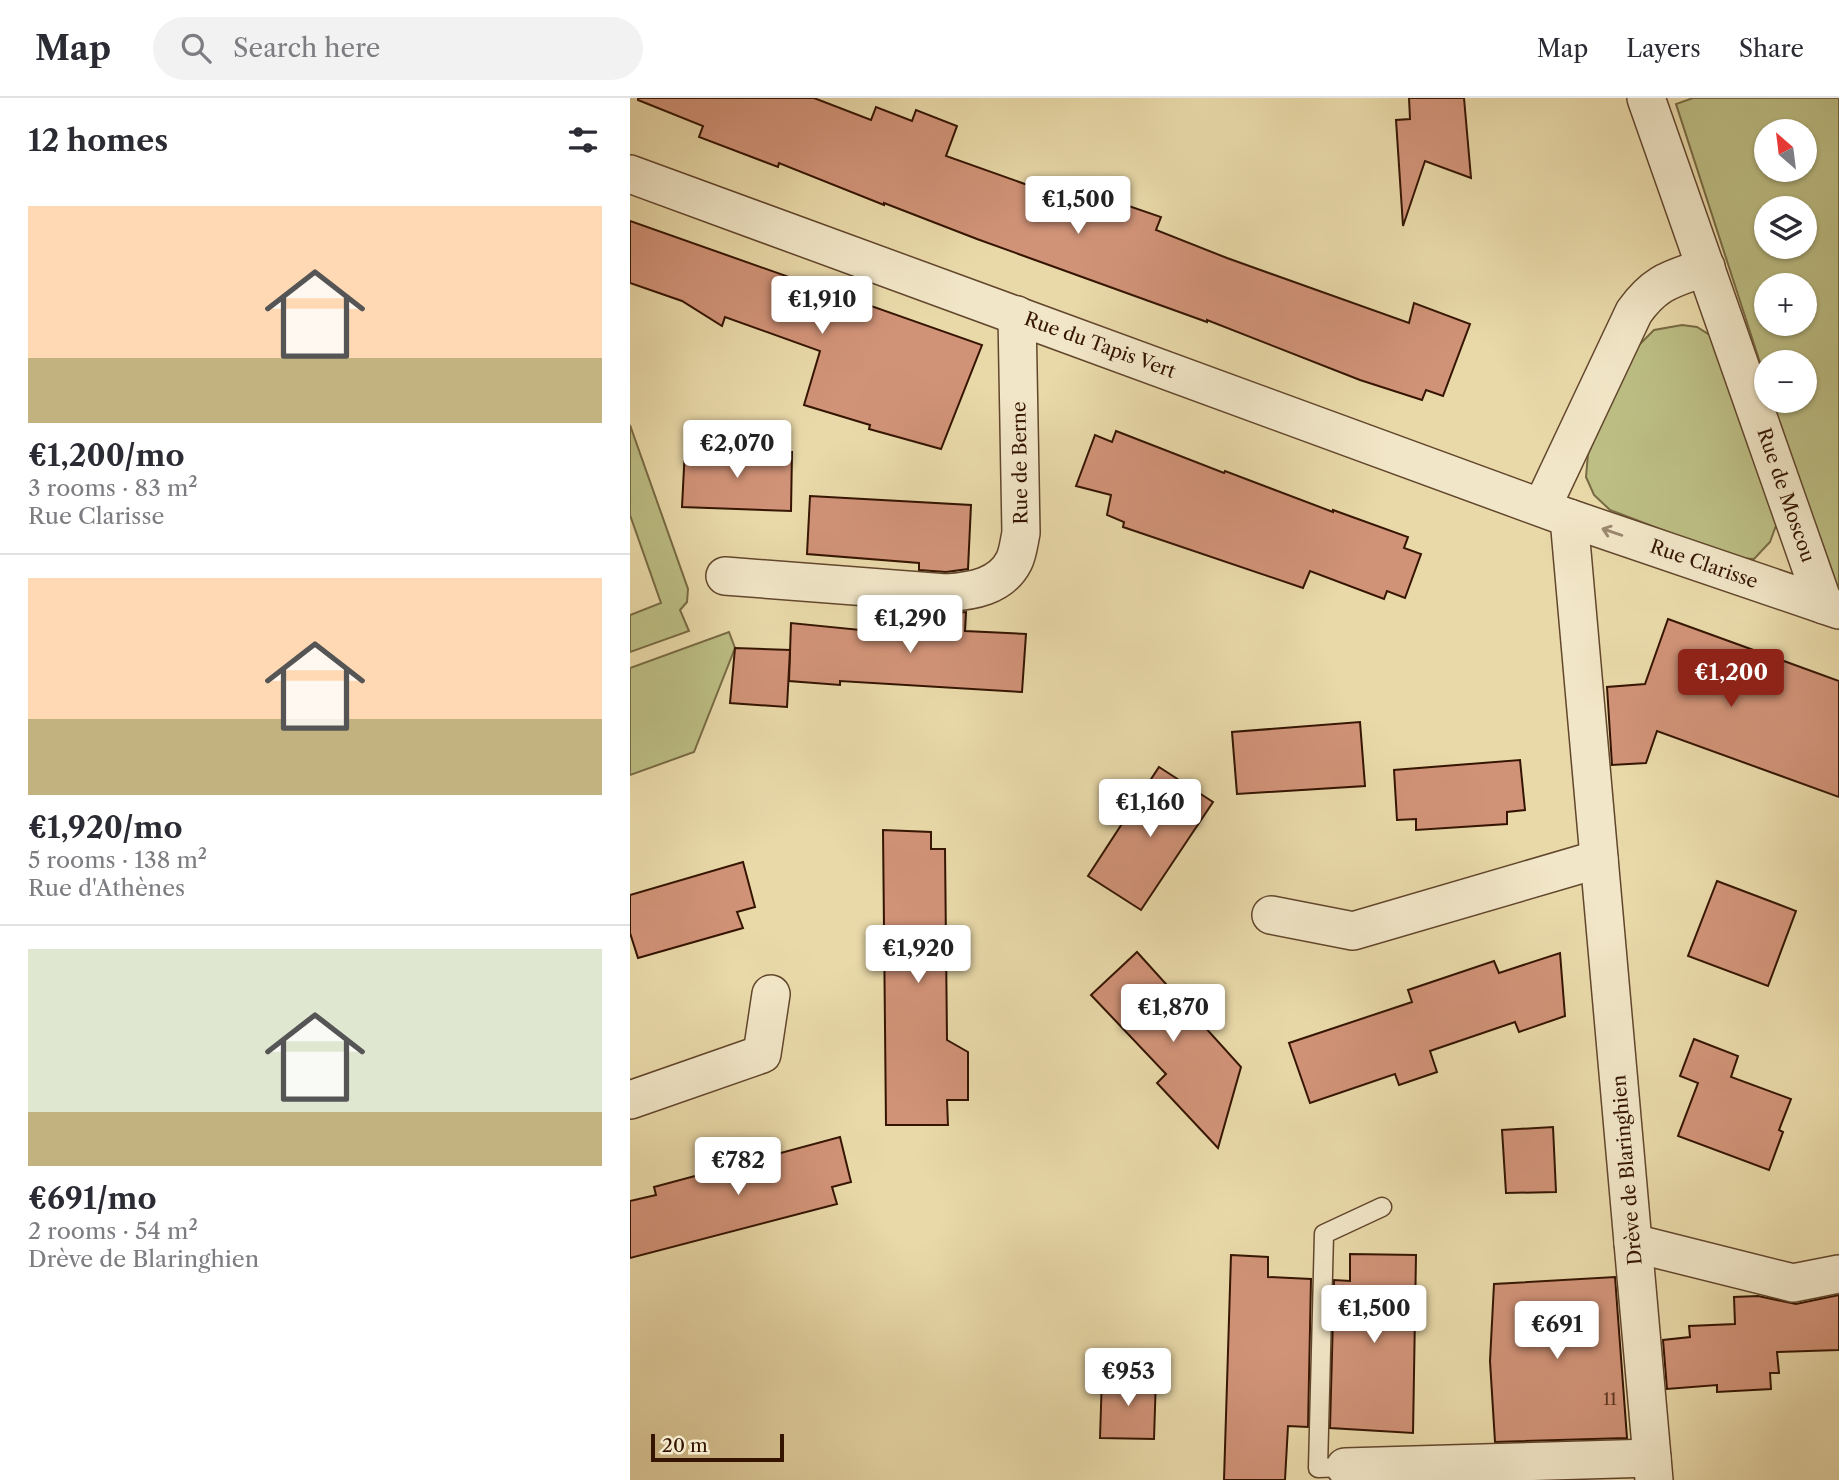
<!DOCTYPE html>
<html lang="en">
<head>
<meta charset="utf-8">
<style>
  :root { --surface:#fff; --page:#f2f2f3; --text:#2b2b33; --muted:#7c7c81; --line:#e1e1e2; --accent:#8f2418 }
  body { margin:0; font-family:"Libre Caslon Text",serif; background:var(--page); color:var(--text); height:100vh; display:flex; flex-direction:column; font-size:26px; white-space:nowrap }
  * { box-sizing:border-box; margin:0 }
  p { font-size:23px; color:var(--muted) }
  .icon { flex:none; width:38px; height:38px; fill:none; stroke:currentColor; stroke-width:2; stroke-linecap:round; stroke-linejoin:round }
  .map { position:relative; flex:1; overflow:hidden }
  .sheet { display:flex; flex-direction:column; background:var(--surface); width:630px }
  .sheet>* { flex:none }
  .needle { width:46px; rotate:332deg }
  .buttons { position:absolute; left:1124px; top:21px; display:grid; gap:14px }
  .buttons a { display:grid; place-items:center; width:63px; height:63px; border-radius:50%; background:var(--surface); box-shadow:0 2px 5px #0004; font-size:35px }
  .scale { position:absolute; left:21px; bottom:18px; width:133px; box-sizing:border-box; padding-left:7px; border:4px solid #351502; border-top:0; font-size:19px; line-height:24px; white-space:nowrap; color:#351502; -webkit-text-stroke:5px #f1e6c7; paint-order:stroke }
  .price { position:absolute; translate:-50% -60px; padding:0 16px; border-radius:7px; background:#fff; color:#222; font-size:23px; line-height:46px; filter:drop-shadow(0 2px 4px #0008) }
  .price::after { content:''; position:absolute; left:50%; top:42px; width:21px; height:16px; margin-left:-10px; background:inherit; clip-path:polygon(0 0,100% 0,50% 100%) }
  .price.on { background:var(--accent); color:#fff }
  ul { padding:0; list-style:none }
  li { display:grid; align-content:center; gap:14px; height:371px; padding:0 28px }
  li+li { border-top:2px solid var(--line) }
  li span { display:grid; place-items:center; height:217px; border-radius:0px; color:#555 }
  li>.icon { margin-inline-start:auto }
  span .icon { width:126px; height:126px; fill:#fffc; stroke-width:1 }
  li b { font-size:30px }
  h2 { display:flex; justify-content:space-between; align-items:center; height:84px; padding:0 28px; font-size:30px }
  header { display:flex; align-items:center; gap:42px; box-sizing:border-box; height:98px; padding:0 35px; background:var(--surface); border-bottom:2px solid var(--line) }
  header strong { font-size:33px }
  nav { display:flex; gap:38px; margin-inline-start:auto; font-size:24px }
  .search { width:490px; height:63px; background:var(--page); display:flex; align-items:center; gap:18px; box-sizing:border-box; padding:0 24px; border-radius:38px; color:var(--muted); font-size:26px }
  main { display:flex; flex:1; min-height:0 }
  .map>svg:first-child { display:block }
  .green { fill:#bcbe84; stroke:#786a43; stroke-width:2; fill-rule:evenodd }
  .building { fill:#d19378; stroke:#351502; stroke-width:2 }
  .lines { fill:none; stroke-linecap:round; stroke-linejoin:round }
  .service-casing { stroke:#62462c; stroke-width:21 }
  .minor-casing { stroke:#62462c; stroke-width:40 }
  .service { stroke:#f1e6c7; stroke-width:18 }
  .minor { stroke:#f1e6c7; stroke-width:37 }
  .oneway { stroke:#9c886e }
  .labels { text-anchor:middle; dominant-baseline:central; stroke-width:6; stroke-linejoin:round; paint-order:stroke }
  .number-label { font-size:16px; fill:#5c3420 }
  .street-label { font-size:19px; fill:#351502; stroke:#f1e6c7 }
</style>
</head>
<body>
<header>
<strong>Map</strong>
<div class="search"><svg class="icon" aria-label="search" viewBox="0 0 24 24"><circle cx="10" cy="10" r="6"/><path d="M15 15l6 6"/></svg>Search here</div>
<nav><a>Map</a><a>Layers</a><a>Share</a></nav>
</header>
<main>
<section class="sheet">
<h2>12 homes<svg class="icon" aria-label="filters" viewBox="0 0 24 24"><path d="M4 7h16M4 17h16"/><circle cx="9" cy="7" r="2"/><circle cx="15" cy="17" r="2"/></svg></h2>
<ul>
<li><span style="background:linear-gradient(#ffd9b3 70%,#c2b280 0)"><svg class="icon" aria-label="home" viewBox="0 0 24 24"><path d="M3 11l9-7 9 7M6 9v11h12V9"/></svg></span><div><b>€1,200/mo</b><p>3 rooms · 83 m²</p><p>Rue Clarisse</p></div></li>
<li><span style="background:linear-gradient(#ffd9b3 65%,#c2b280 0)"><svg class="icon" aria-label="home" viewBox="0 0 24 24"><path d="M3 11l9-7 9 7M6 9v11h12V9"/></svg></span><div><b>€1,920/mo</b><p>5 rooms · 138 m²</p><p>Rue d'Athènes</p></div></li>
<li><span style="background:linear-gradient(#dfe7d0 75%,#c2b280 0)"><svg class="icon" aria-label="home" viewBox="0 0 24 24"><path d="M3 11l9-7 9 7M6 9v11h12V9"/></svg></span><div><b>€691/mo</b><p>2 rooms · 54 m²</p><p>Drève de Blaringhien</p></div></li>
</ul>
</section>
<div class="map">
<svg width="1209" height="1382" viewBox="0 0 1209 1382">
  <rect width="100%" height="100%" fill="#e9d9a9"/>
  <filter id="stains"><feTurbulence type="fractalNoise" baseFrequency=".00286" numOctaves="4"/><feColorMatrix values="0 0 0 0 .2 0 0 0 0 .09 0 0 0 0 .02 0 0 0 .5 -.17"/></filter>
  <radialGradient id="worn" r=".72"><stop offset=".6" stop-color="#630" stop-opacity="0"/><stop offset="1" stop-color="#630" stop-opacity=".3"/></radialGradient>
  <g class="green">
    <path d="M1063 0H1209V498L1206 497 1142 303H1174V264H1136V283L1046 6ZM1136 33H1174V72H1136ZM1136 110H1174V149H1136ZM1136 187H1174V226H1136Z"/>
    <path d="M1052 227 1067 229 1086 241 1148 422 1140 444 1124 461 1106 460 980 412 964 397 956 379 958 356 1002 254 1024 232Z"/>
    <path d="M0 327 58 491 57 504 50 512 59 533 0 554V517L31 505 0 417Z"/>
    <path d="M99 534 105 550 64 654 0 677V570Z"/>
  </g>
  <g class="building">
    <path d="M8 0H184L241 22 246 9 282 23 286 12 327 28 316 58 457 108 461 95 531 119 526 132 597 160 779 225 784 205 840 226 813 298 796 292 792 302 730 282 577 222V224L347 141 254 105V107L149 65 148 69 69 39 73 28 8 2Z"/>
    <path d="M779 0H834L841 80 795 63 773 128 766 22 780 21Z"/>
    <path d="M0 123 352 247 311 351 239 331 240 327 174 307 190 253 95 219 92 228 52 203 0 185Z"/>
    <path d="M486 333 594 375 595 373 703 414V412L778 439 774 450 791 456 775 500 757 493 754 501 680 473 673 490 493 429 494 424 477 417 481 397 446 388 465 337 482 344Z"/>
    <path d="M55 350 162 354 161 413 52 409Z"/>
    <path d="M180 398 341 407 338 471 316 474 289 472V465L177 456Z"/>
    <path d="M286 514 315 516 336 514 335 533 396 536 392 594 210 583V587L159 583 161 525 230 532V527L285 530Z"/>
    <path d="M1038 521 1209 583V699L1027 633 1016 665 982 667 977 589 1015 586Z"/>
    <path d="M105 550 160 552 157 609 100 605Z"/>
    <path d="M730 624 735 688 607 696 602 634Z"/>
    <path d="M890 662 895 712 877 714V726L786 732V721L767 722 764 672Z"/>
    <path d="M529 669 583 704 511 812 458 778Z"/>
    <path d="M253 732 301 734V751H315L317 942 338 954V1002H317L318 1027H256Z"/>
    <path d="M113 764 125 809 107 814 113 830 8 860 0 835V797Z"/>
    <path d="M1087 783 1166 813 1138 888 1058 858Z"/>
    <path d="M507 854 611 969 588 1050 527 985 536 976 461 897Z"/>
    <path d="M930 855 935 918 889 934 885 924 800 953 807 974 769 987 765 976 680 1005 659 945 782 904 778 892 864 863 869 875Z"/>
    <path d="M1064 941 1108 958 1101 979 1161 1001 1149 1032 1153 1034 1139 1072 1048 1038 1068 985 1050 978Z"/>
    <path d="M923 1029 926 1094 876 1095 872 1032Z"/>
    <path d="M210 1039 221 1084 202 1089 207 1106 0 1160V1103L26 1097 24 1089Z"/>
    <path d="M720 1156 786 1157 783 1335 700 1330 704 1182 720 1183Z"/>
    <path d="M601 1157 638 1159V1179L681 1181 678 1329 658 1328 655 1382H594Z"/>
    <path d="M985 1179 997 1340 865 1344 860 1263 864 1186Z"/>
    <path d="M1209 1197V1252L1147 1254 1149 1275H1140L1141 1291 1087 1294V1287L1037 1291 1033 1242 1060 1239 1059 1228 1105 1226 1104 1199 1128 1198 1166 1206Z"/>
    <path d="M472 1278 526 1279 524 1341 470 1340Z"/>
  </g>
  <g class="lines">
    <defs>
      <path id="service" d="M715 1369 688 1370 694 1136 752 1109"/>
      <g id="minor">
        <path d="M1016 0 1194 507"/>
        <path d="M0 76 939 420 1209 512"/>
        <path d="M912 409 1004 214C1026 183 1042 181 1076 169"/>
        <path d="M939 420 1024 1382"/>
        <path d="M95 478 316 495C342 493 371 489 384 463 388 455 389 444 391 435L387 217"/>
        <path d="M641 817 723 833 969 761"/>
        <path d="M0 1002 132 956 141 896"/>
        <path d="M1003 1145 1163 1185 1209 1176"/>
        <path d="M715 1369 1022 1360"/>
      </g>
    </defs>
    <use href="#service" class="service-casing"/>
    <use href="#minor" class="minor-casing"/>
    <use href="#service" class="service"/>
    <use href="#minor" class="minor"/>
  </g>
  <defs><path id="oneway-shaft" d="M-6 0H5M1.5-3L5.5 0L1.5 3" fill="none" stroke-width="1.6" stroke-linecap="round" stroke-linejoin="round" transform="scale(1.75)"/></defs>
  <use class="oneway" href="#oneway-shaft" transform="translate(982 434) rotate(-161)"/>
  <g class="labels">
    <g class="number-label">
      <text x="980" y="1301">11</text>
    </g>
    <g class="street-label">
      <text transform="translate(470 247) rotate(20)">Rue du Tapis Vert</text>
      <text transform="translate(390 365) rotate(-91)">Rue de Berne</text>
      <text transform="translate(1156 397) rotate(71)">Rue de Moscou</text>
      <text transform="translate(1074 466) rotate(19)">Rue Clarisse</text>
      <text transform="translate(997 1072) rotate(-95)">Drève de Blaringhien</text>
    </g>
  </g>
  <rect width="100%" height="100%" filter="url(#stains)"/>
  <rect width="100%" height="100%" fill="url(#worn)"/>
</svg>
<div class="buttons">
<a><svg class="needle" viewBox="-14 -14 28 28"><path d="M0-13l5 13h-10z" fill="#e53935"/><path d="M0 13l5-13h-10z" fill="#7c7c81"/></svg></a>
<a><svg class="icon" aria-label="layers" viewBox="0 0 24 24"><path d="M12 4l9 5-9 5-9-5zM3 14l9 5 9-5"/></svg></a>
<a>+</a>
<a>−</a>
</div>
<div class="scale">20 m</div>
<b class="price" style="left:448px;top:138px">€1,500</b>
<b class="price" style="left:192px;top:238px">€1,910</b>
<b class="price" style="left:107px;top:382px">€2,070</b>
<b class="price" style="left:280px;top:557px">€1,290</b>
<b class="price on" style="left:1101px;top:611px">€1,200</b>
<b class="price" style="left:520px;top:741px">€1,160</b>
<b class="price" style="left:288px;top:887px">€1,920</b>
<b class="price" style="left:543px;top:946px">€1,870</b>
<b class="price" style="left:108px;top:1099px">€782</b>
<b class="price" style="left:744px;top:1247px">€1,500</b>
<b class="price" style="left:927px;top:1263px">€691</b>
<b class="price" style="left:498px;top:1310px">€953</b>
</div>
</main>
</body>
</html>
